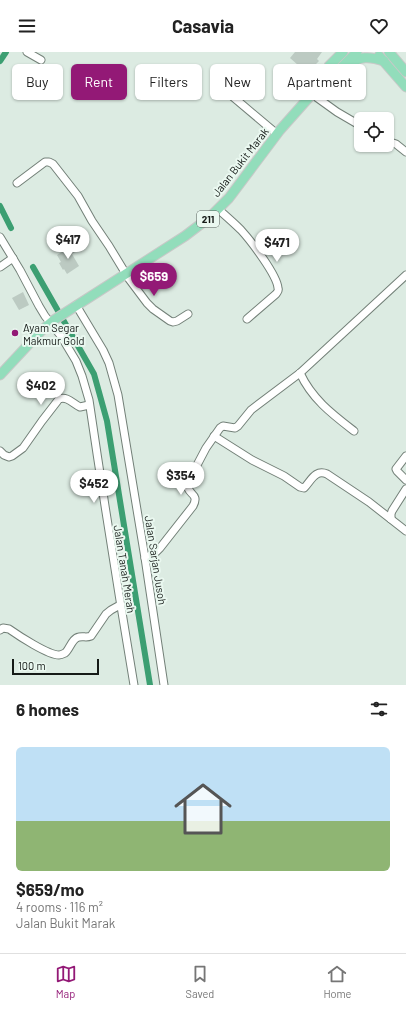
<!DOCTYPE html>
<html lang="en">
<head>
<meta charset="utf-8">
<style>
  :root { --surface:#fff; --page:#f2f2f2; --text:#222; --muted:#767676; --line:#e0e0e0; --accent:#931976 }
  body { margin:0; font-family:Barlow,sans-serif; background:var(--page); color:var(--text); height:100vh; display:flex; flex-direction:column; font-size:15px; white-space:nowrap }
  * { box-sizing:border-box; margin:0 }
  p { font-size:13px; color:var(--muted) }
  .icon { flex:none; width:22px; height:22px; fill:none; stroke:currentColor; stroke-width:2; stroke-linecap:round; stroke-linejoin:round }
  .map { position:relative; height:633px; overflow:hidden }
  .drawer { display:flex; flex-direction:column; background:var(--surface); flex:1 }
  .drawer>* { flex:none }
  .banner { position:absolute; left:12px; top:12px; width:382px; height:36px; display:flex; gap:8px }
  .buttons { position:absolute; left:354px; top:60px; display:grid; gap:8px }
  .buttons a { display:grid; place-items:center; width:40px; height:40px; border-radius:6px; background:var(--surface); box-shadow:0 1px 3px #0004; font-size:20px }
  .scale { position:absolute; left:12px; bottom:10px; width:87px; box-sizing:border-box; padding-left:4px; border:2px solid #151a17; border-top:0; font-size:11px; line-height:14px; white-space:nowrap; color:#151a17; -webkit-text-stroke:3px #eaf8f0; paint-order:stroke }
  .price { position:absolute; translate:-50% -34px; padding:0 9px; border-radius:14px; background:#fff; color:#222; font-size:13px; line-height:26px; filter:drop-shadow(0 1px 2px #0008) }
  .price::after { content:''; position:absolute; left:50%; top:24px; width:12px; height:9px; margin-left:-6px; background:inherit; clip-path:polygon(0 0,100% 0,50% 100%) }
  .price.on { background:var(--accent); color:#fff }
  ul { padding:0; list-style:none }
  li { display:grid; align-content:center; gap:8px; height:212px; padding:0 16px }
  li span { display:grid; place-items:center; height:124px; border-radius:6px; color:#555 }
  li>.icon { margin-inline-start:auto }
  span .icon { width:72px; height:72px; fill:#fffc; stroke-width:1 }
  li b { font-size:17px }
  h2 { display:flex; justify-content:space-between; align-items:center; height:48px; padding:0 16px; font-size:17px }
  .pill { padding:0 14px; border-radius:6px; background:var(--surface); box-shadow:0 1px 3px #0004; font-size:14px; line-height:36px }
  .pill.on { background:var(--accent); color:#fff }
  header { display:flex; justify-content:space-between; align-items:center; height:52px; padding:0 16px; background:var(--surface); font-size:18px; font-weight:700 }
  .tab-bar { display:flex; justify-content:space-around; align-items:center; height:56px; border-top:1px solid var(--line); background:var(--surface); font-size:11px; color:var(--muted) }
  .tab-bar a { display:grid; justify-items:center; gap:2px }
  .tab-bar .on { color:var(--accent) }
  .map>svg:first-child { display:block }
  .lines { fill:none; stroke-linecap:round; stroke-linejoin:round }
  .canal { stroke:#3c9f72; stroke-width:6 }
  .building { fill:#bccac2 }
  .minor-casing { stroke:#738078; stroke-width:9 }
  .major-casing { stroke:#c7c8c7; stroke-width:11 }
  .minor { stroke:#fff; stroke-width:7 }
  .major { stroke:#92ddbb; stroke-width:9 }
  .poi-dot { fill:#931976; stroke:#eaf8f0; stroke-width:1.5 }
  .labels { text-anchor:middle; dominant-baseline:central; stroke-width:4; stroke-linejoin:round; paint-order:stroke }
  .shield { fill:#eaf8f0; stroke:#555d58; stroke-width:1 }
  .shield-label { font-size:10px; font-weight:bold; fill:#151a17 }
  .street-label { font-size:11px; fill:#151a17; stroke:#eaf8f0 }
  .poi-label { font-size:11px; fill:#151a17; stroke:#eaf8f0; text-anchor:start }
</style>
</head>
<body>
<header><svg class="icon" aria-label="menu" viewBox="0 0 24 24"><path d="M4 6h16M4 12h16M4 18h16"/></svg>Casavia<svg class="icon" aria-label="heart" viewBox="0 0 24 24"><path d="M12 20l-8-8c-3-5 5-10 8-4 3-6 11-1 8 4z"/></svg></header>
<div class="map">
<svg width="406" height="633" viewBox="0 0 406 633">
  <rect width="100%" height="100%" fill="#dcebe2"/>
  <g class="lines">
    <g class="canal">
      <path d="M0 9 6 0"/>
      <path d="M0 154 11 176"/>
      <path d="M33 215 94 322 107 369 150 633"/>
    </g>
  </g>
  <g class="building">
    <path d="M295 0H322L317 7 319 9 312 16 310 15 306 20 290 6Z"/>
    <path d="M71 194 75 200 72 202 79 214 67 222 64 217 63 218 59 211 61 210 57 203Z"/>
    <path d="M23 240 29 253 19 258 12 246Z"/>
  </g>
  <g class="lines">
    <defs>
      <g id="minor">
        <path d="M27 0 41 8"/>
        <path d="M260 19 233 41 232 44 277 82"/>
        <path d="M312 42 337 60 361 74"/>
        <path d="M387 89 396 92 406 100"/>
        <path d="M17 131 45 110H49L53 112 78 144 92 169 109 194 129 227 147 251 153 257 170 269 173 270 177 269 188 262"/>
        <path d="M218 157C226 164 234 171 241 178 251 189 277 223 278 236 279 239 278 239 276 242L247 267"/>
        <path d="M0 185 20 218 39 254 45 264 61 284 76 309 82 324 89 348C103 443 118 538 134 633"/>
        <path d="M0 215 13 206"/>
        <path d="M76 253 103 298 109 311 118 343 145 506 164 633"/>
        <path d="M300 321C312 347 332 362 354 379"/>
        <path d="M214 384 252 408 284 424 300 435 304 436C311 429 315 417 327 422L369 450 406 479"/>
        <path d="M0 399 4 403 9 405 12 404 23 396 42 369 59 347C68 344 73 352 80 355L89 353"/>
        <path d="M406 404 396 417 397 419 406 428"/>
        <path d="M391 467V462L392 459 406 437"/>
        <path d="M145 506 156 500 160 496 193 454C200 441 187 443 187 432L206 396 220 376 223 374 235 376 238 374 251 358 300 321 406 223"/>
        <path d="M0 578 3 576 9 577C19 584 48 603 59 603 61 603 63 602 65 601 70 597 72 586 79 585 84 584 86 586 91 584L106 562 111 558 120 553"/>
      </g>
      <g id="major">
        <path d="M389 0 406 20"/>
        <path d="M379 4 406 35"/>
        <path d="M347 13C360 4 369 4 384 9"/>
        <path d="M318 33 329 14 343 0"/>
        <path d="M0 323 41 279 54 268 185 184 210 165 229 146 280 78 312 42 336 21 357 0"/>
      </g>
    </defs>
    <use href="#minor" class="minor-casing"/>
    <use href="#major" class="major-casing"/>
    <use href="#minor" class="minor"/>
    <use href="#major" class="major"/>
  </g>
  <circle class="poi-dot" cx="15" cy="281" r="4"/>
  <g class="labels">
    <rect class="shield" x="197" y="159" width="22" height="16" rx="3"/>
    <g class="shield-label">
      <text x="208" y="167">211</text>
    </g>
    <g class="street-label">
      <text transform="translate(240 110) rotate(-52)">Jalan Bukit Marak</text>
      <text transform="translate(156 508) rotate(81)">Jalan Sarjan Jusoh</text>
      <text transform="translate(125 517) rotate(81)">Jalan Tanah Merah</text>
    </g>
    <g class="poi-label">
      <text x="23" y="275">Ayam Segar<tspan x="23" dy="13">Makmur Gold</tspan></text>
    </g>
  </g>
</svg>
<div class="buttons">
<a><svg class="icon" aria-label="locate" viewBox="0 0 24 24"><circle cx="12" cy="12" r="6"/><path d="M12 2v4M12 18v4M2 12h4M18 12h4"/></svg></a>
</div>
<div class="scale">100 m</div>
<b class="price" style="left:68px;top:208px">$417</b>
<b class="price" style="left:277px;top:211px">$471</b>
<b class="price on" style="left:154px;top:245px">$659</b>
<b class="price" style="left:41px;top:354px">$402</b>
<b class="price" style="left:181px;top:444px">$354</b>
<b class="price" style="left:94px;top:452px">$452</b>
<div class="banner">
<a class="pill">Buy</a>
<a class="pill on">Rent</a>
<a class="pill">Filters</a>
<a class="pill">New</a>
<a class="pill">Apartment</a>
</div>
</div>
<section class="drawer">
<h2>6 homes<svg class="icon" aria-label="filters" viewBox="0 0 24 24"><path d="M4 7h16M4 17h16"/><circle cx="9" cy="7" r="2"/><circle cx="15" cy="17" r="2"/></svg></h2>
<ul>
<li><span style="background:linear-gradient(#bfe0f5 60%,#8fb573 0)"><svg class="icon" aria-label="home" viewBox="0 0 24 24"><path d="M3 11l9-7 9 7M6 9v11h12V9"/></svg></span><div><b>$659/mo</b><p>4 rooms · 116 m²</p><p>Jalan Bukit Marak</p></div></li>
</ul>
</section>
<nav class="tab-bar">
<a class="on"><svg class="icon" aria-label="map" viewBox="0 0 24 24"><path d="M3 6l6-2 6 2 6-2v14l-6 2-6-2-6 2zM9 4v14M15 6v14"/></svg>Map</a>
<a><svg class="icon" aria-label="saved" viewBox="0 0 24 24"><path d="M7 4h10v16l-5-4-5 4z"/></svg>Saved</a>
<a><svg class="icon" aria-label="home" viewBox="0 0 24 24"><path d="M3 11l9-7 9 7M6 9v11h12V9"/></svg>Home</a>
</nav>
</body>
</html>
